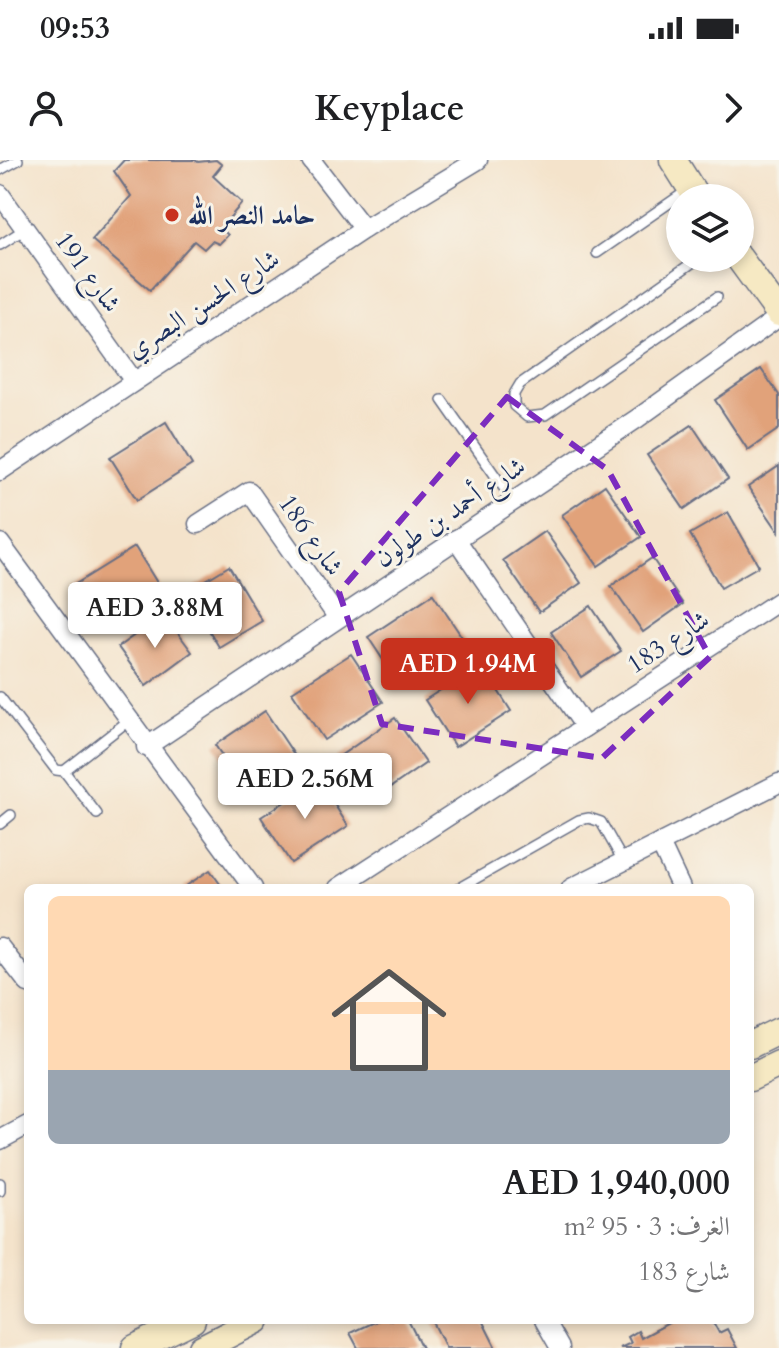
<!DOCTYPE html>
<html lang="ar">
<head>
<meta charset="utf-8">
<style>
  :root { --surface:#fff; --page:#f2f2f2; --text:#202124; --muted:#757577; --accent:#c8321e }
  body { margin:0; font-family:Cardo,Amiri,serif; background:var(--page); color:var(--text); direction:rtl; height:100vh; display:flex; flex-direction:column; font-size:30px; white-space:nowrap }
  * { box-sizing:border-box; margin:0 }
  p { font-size:26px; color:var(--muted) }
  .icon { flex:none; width:44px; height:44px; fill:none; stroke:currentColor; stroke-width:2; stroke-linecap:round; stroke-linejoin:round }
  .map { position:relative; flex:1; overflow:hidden; direction:ltr }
  .details { position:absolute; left:24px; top:724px; width:730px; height:440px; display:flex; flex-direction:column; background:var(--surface); border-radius:12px; box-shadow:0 4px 12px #0003; direction:rtl }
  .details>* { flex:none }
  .controls { position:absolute; left:666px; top:24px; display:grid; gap:16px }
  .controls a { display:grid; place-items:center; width:88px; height:88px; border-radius:50%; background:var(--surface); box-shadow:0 4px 12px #0003; font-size:40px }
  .price { position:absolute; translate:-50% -68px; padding:0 18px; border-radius:8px; background:#fff; color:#222; font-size:26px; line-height:52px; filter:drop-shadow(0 2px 4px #0008) }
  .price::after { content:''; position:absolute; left:50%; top:48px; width:24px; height:18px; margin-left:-12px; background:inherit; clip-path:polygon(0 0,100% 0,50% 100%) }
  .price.current { background:var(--accent); color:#fff }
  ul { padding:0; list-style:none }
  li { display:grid; align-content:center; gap:16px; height:424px; padding:0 24px }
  li span { display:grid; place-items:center; height:248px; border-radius:12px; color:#555 }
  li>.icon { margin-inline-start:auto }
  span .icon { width:144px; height:144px; fill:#fffc; stroke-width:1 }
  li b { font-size:34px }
  .status { display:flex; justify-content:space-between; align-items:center; height:56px; padding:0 40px; background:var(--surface); direction:ltr }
  .status svg { height:22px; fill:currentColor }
  header { display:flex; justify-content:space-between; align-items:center; height:104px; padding:0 24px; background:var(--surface); font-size:36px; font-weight:800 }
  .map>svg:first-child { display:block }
  .building { fill:#e1a27a }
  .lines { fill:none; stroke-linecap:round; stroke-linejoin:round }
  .lane-casing { stroke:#676e84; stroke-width:12 }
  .street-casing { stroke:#676e84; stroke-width:21 }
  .secondary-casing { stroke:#676e84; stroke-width:29 }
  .lane { stroke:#fff; stroke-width:9 }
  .street { stroke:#fff; stroke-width:18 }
  .secondary { stroke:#f6e9c3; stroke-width:26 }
  .marked { fill:none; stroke:#7b2cbf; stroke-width:6; stroke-dasharray:16 10; stroke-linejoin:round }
  .poi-dot { fill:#c8321e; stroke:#f7f3e8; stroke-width:3 }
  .labels { text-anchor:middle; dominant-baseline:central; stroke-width:6; stroke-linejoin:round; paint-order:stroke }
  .poi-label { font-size:26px; font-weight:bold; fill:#1b2f5e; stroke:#f7f3e8; text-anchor:start }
  .street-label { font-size:26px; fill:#1b2f5e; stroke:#f7f3e8 }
</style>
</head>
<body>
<div class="status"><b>09:53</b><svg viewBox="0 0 49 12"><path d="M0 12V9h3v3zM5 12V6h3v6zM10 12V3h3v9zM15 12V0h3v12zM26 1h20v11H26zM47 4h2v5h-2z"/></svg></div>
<header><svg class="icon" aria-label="forward" viewBox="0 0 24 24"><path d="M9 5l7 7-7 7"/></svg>Keyplace<svg class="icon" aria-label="person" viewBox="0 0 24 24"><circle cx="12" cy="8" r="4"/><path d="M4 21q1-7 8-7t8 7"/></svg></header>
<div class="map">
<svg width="779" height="1188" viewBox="0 0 779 1188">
  <rect width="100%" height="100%" fill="#f7f3e8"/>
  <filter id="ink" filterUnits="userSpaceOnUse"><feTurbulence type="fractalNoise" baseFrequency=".0125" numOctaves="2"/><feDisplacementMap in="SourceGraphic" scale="16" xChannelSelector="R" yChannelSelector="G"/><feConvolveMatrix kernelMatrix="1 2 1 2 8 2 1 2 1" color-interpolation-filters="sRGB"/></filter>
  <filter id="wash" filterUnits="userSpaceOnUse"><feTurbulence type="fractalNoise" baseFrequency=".006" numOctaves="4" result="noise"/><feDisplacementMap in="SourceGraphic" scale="32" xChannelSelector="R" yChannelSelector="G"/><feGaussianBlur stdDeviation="1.8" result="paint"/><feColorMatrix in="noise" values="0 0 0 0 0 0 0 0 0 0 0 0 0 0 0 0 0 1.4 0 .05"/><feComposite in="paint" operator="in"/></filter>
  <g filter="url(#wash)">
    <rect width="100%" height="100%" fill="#f4e3cb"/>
    <g id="blocks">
      <g class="building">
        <path d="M124 0H195L198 2 216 0 222 5 213 16 242 43 221 68 228 75 219 84 212 81 204 89 194 81 150 130 92 80 131 36 114 11Z"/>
        <path d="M761 209 779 235V269L748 290 715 240Z"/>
        <path d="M166 262 192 305 137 340 110 297Z"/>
        <path d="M692 265 728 319 684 349 647 295Z"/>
        <path d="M779 306V372L748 327Z"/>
        <path d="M605 325 641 377 598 406 562 355Z"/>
        <path d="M728 352 759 406 721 428 690 374Z"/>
        <path d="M545 371 581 423 539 452 503 400Z"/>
        <path d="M135 387 159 426 98 464 74 425Z"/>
        <path d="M652 398 683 444 643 472 611 426Z"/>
        <path d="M229 406 262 461 219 487 186 432Z"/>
        <path d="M433 434 466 483 401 527 368 477Z"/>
        <path d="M591 446 621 491 581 517 551 472Z"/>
        <path d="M164 454 192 492 146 526 118 487Z"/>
        <path d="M351 494 383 542 324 580 292 532Z"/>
        <path d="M481 504 511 551 455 587 425 540Z"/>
        <path d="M265 551 295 596 245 630 215 585Z"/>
        <path d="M395 558 426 603 368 643 337 598Z"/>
        <path d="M319 620 348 666 291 703 261 657Z"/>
        <path d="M210 710 223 728H183Z"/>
        <path d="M378 1160H408L422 1188H358L350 1173Z"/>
        <path d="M432 1160H482L496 1188H446Z"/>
        <path d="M674 1160H712L719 1173 727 1169 737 1188H620L631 1183 628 1177 638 1171 641 1178Z"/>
      </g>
    </g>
  </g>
  <g filter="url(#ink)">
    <use href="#blocks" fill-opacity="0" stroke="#676e84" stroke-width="2"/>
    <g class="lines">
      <defs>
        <g id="lane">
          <path d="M0 10 18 0"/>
          <path d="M0 85 25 69"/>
          <path d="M597 93 688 30"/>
          <path d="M699 98 520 224 514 234V246L527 257 545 255 717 137"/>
          <path d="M442 240 513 341"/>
          <path d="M0 537 56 610 64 611 97 654"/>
          <path d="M64 611 128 561"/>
          <path d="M0 664 11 655"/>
          <path d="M459 728 579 660 589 658 601 662 623 701"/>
          <path d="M0 1023V1031"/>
        </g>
        <g id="street">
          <path d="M311 0 364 69"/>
          <path d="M0 34 134 221"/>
          <path d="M0 311 364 69 478 0"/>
          <path d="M198 364 249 331 338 458"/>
          <path d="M456 379 585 567"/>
          <path d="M0 383 253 728"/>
          <path d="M146 587 638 258 779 157"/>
          <path d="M660 683 681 728"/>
          <path d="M338 728 779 441"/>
          <path d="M571 728 779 623"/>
          <path d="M0 787 28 823"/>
          <path d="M0 980 28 965"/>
          <path d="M544 1160 560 1188"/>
        </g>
        <g id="secondary">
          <path d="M673 0 697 38"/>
          <path d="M739 98 779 153"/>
          <path d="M750 885 779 871"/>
          <path d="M750 918 779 904"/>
          <path d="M135 1188 192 1160"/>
          <path d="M202 1188 257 1160"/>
        </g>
      </defs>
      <use href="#lane" class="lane-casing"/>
      <use href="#street" class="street-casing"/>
      <use href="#secondary" class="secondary-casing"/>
      <use href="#lane" class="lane"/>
      <use href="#street" class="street"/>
      <use href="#secondary" class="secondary"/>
    </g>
  </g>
  <path class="marked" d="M507 237 608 310 710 497 602 598 382 564 339 432Z"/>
  <circle class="poi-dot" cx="172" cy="55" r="8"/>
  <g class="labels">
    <g class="poi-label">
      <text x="188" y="55">حامد النصر الله</text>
    </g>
    <g class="street-label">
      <text transform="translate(88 112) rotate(54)">شارع 191</text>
      <text transform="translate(203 144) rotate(-33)">شارع الحسن البصري</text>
      <text transform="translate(450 352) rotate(-34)">شارع أحمد بن طولون</text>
      <text transform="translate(311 375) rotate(55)">شارع 186</text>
      <text transform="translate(668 482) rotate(-33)">شارع 183</text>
    </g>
  </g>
</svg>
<div class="controls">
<a><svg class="icon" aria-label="layers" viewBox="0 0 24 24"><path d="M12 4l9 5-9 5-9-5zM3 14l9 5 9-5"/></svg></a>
</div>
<b class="price" style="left:155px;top:490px">AED 3.88M</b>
<b class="price current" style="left:468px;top:546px">AED 1.94M</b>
<b class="price" style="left:305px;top:661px">AED 2.56M</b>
<section class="details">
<ul>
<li><span style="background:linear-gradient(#ffd9b3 70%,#9aa5b1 0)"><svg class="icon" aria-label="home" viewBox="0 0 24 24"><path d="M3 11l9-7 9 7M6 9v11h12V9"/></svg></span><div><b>AED 1,940,000</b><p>الغرف: 3 · 95 m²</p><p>شارع 183</p></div></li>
</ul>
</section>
</div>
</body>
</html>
